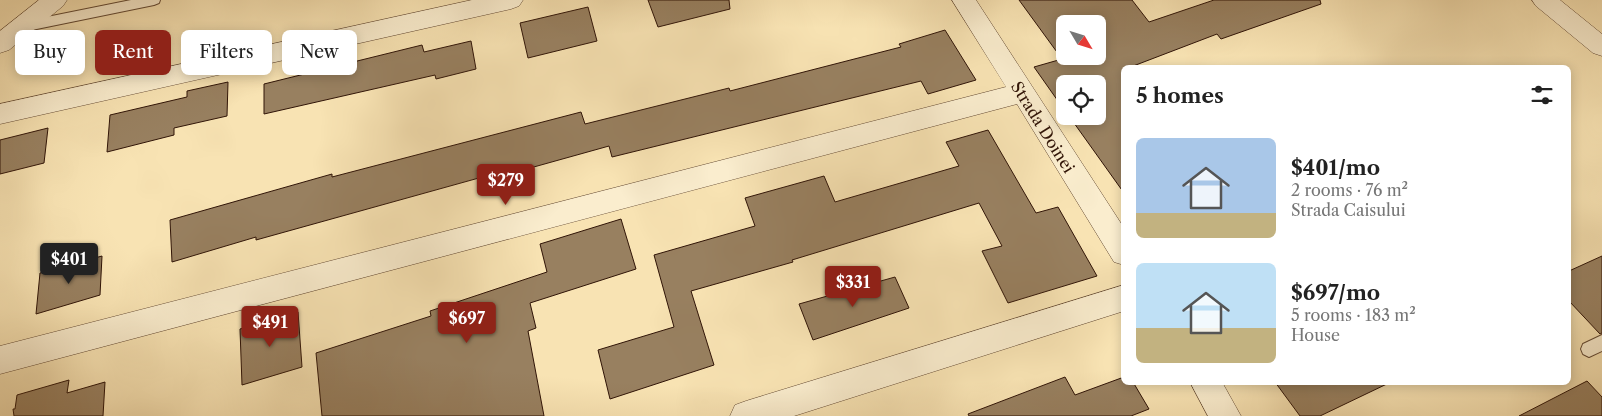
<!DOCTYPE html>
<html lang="en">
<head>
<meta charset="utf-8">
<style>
  :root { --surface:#fff; --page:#f2f2f2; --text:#222; --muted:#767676; --accent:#8f2418 }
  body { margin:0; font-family:"Libre Caslon Text",serif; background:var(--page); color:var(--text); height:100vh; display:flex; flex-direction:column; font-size:19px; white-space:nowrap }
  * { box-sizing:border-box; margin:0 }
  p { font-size:16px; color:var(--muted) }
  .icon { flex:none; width:28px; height:28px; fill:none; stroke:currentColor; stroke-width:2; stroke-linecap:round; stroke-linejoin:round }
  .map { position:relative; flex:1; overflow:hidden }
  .sheet { position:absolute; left:1121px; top:65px; width:450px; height:320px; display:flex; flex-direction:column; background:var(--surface); border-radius:8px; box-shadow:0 2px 12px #0003 }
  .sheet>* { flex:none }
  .hud { position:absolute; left:15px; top:30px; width:475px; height:45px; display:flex; gap:10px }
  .needle { width:32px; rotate:128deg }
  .tools { position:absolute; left:1056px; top:15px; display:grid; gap:10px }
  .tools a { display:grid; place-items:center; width:50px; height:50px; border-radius:8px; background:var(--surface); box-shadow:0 2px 12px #0003; font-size:25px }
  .price { position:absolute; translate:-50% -42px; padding:0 11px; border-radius:5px; background:var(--accent); color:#fff; font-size:16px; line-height:32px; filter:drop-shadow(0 1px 2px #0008) }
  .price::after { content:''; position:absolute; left:50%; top:30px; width:15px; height:11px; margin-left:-8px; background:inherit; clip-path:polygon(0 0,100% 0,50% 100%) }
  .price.selected { background:#222; color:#fff }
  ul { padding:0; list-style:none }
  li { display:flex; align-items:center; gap:15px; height:125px; padding:0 15px }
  li span { display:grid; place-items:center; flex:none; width:140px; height:100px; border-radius:8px; color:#555 }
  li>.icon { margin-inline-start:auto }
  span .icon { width:60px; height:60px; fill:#fffc; stroke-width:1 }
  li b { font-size:21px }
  h2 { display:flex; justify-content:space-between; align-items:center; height:60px; padding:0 15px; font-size:21px }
  .chip { padding:0 18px; border-radius:8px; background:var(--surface); box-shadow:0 2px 12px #0003; font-size:18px; line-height:45px }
  .chip.selected { background:var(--accent); color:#fff }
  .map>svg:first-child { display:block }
  .building { fill:#988060; stroke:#301407; fill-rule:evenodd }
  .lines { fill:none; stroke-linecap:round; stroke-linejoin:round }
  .service-casing { stroke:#624832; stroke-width:2 }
  .minor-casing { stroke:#624832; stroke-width:1 }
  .service { fill:#faedce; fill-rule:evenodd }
  .minor { fill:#faedce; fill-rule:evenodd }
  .labels { text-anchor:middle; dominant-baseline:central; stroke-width:4; stroke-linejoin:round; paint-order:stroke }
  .street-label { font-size:16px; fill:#301407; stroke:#faedce }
</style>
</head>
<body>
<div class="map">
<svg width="1602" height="416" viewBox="0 0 1602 416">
  <rect width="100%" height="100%" fill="#f8e3b3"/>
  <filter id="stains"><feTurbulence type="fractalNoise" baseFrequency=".004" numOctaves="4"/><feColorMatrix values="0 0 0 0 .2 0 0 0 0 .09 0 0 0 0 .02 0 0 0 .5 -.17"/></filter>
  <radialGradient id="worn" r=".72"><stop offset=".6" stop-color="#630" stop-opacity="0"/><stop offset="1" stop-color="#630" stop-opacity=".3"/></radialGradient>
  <g class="building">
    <path d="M648 0H729L730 9 658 27Z"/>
    <path d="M1019 0H1132L1149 22 1214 0H1320L1321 4 1221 39 1217 34 1128 68H1124V193L1069 116H1098V84H1065V111L1034 67 1062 59ZM1065 24H1098V56H1065Z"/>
    <path d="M588 7 597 41 528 58 520 23Z"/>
    <path d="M945 30 976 80 928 94 921 81 612 157 609 146 523 170 522 166 256 240V237L172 262 170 220 332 174V177L581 112 585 124 729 88 730 91 901 47 899 44Z"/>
    <path d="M471 41 476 69 436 79 435 75 264 114V84L422 45 424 52Z"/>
    <path d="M228 82 227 116 174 128V135L107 152 110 115 187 97V91Z"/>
    <path d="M48 128 44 163 0 174V140Z"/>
    <path d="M988 130 1036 213 1058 207 1097 276 1008 303 982 251 1002 246 979 203 792 260 793 262 691 291 714 365 610 399 598 350 674 327 654 255 755 226 745 198 824 176 835 202 959 166 946 142Z"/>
    <path d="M621 219 636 269 530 303 536 328 528 331 544 416H322L316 353 431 316 430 311 547 272 540 244Z"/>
    <path d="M102 256 100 295 36 314 40 273Z"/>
    <path d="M1602 256V333L1600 334 1569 301V271Z"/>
    <path d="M895 277 909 308 813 340 799 304Z"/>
    <path d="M298 312 302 367 242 385 240 329Z"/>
    <path d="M1065 377 1075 395 1124 377V382H1133L1149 409 1131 416H969L968 414Z"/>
    <path d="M69 380 67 393 105 382 103 416H14L13 409H15L17 395Z"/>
    <path d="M1587 381 1602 397V416H1519Z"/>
    <path d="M1275 382H1391L1320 416H1300Z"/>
  </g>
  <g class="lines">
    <defs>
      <g id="service">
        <path d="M131 0H160L159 3 154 5 22 32 17 30 15 27 17 24 22 22Z"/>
        <path d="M1602 335V351L1589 357 1583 354 1581 349 1583 344Z"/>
      </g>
      <g id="minor">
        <path d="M39 0H67L63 6 9 50 0 53V31Z"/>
        <path d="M472 0H523L519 6 511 9 0 124V104Z"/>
        <path d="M952 0H976L1124 228V265L1114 262 1017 104 0 374V346L1006 87Z"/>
        <path d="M1532 0H1560L1602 34V56L1593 53 1536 6Z"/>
        <path d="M1124 285V311L794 416H730L735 405 746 401Z"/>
        <path d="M1190 382H1222L1241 416H1208Z"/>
      </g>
    </defs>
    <use href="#service" class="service-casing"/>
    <use href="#minor" class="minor-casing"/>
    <use href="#service" class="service"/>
    <use href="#minor" class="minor"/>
  </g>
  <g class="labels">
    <g class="street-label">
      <text transform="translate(1043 127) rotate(58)">Strada Doinei</text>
    </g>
  </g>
  <rect width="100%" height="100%" filter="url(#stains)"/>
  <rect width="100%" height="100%" fill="url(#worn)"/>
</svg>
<div class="tools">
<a><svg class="needle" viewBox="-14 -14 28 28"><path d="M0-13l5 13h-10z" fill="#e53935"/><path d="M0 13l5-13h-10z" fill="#767676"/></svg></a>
<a><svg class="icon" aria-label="locate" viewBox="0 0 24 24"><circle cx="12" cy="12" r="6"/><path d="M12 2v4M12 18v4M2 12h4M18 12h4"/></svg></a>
</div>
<b class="price" style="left:506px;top:206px">$279</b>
<b class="price selected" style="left:69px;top:285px">$401</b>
<b class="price" style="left:853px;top:308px">$331</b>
<b class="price" style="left:467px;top:344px">$697</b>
<b class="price" style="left:270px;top:348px">$491</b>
<div class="hud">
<a class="chip">Buy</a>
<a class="chip selected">Rent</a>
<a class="chip">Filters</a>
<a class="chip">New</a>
</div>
<section class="sheet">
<h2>5 homes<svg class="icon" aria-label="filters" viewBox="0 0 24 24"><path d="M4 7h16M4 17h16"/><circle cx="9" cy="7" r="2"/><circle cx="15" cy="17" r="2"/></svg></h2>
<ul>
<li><span style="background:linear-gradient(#a9c7e8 75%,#c2b280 0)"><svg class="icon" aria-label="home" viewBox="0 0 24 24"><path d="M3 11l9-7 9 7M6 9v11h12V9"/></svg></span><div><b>$401/mo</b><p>2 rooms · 76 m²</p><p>Strada Caisului</p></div></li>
<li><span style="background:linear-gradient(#bfe0f5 65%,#c2b280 0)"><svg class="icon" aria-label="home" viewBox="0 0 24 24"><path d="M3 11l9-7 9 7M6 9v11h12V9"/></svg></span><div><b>$697/mo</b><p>5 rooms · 183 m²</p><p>House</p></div></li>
</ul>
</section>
</div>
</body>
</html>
